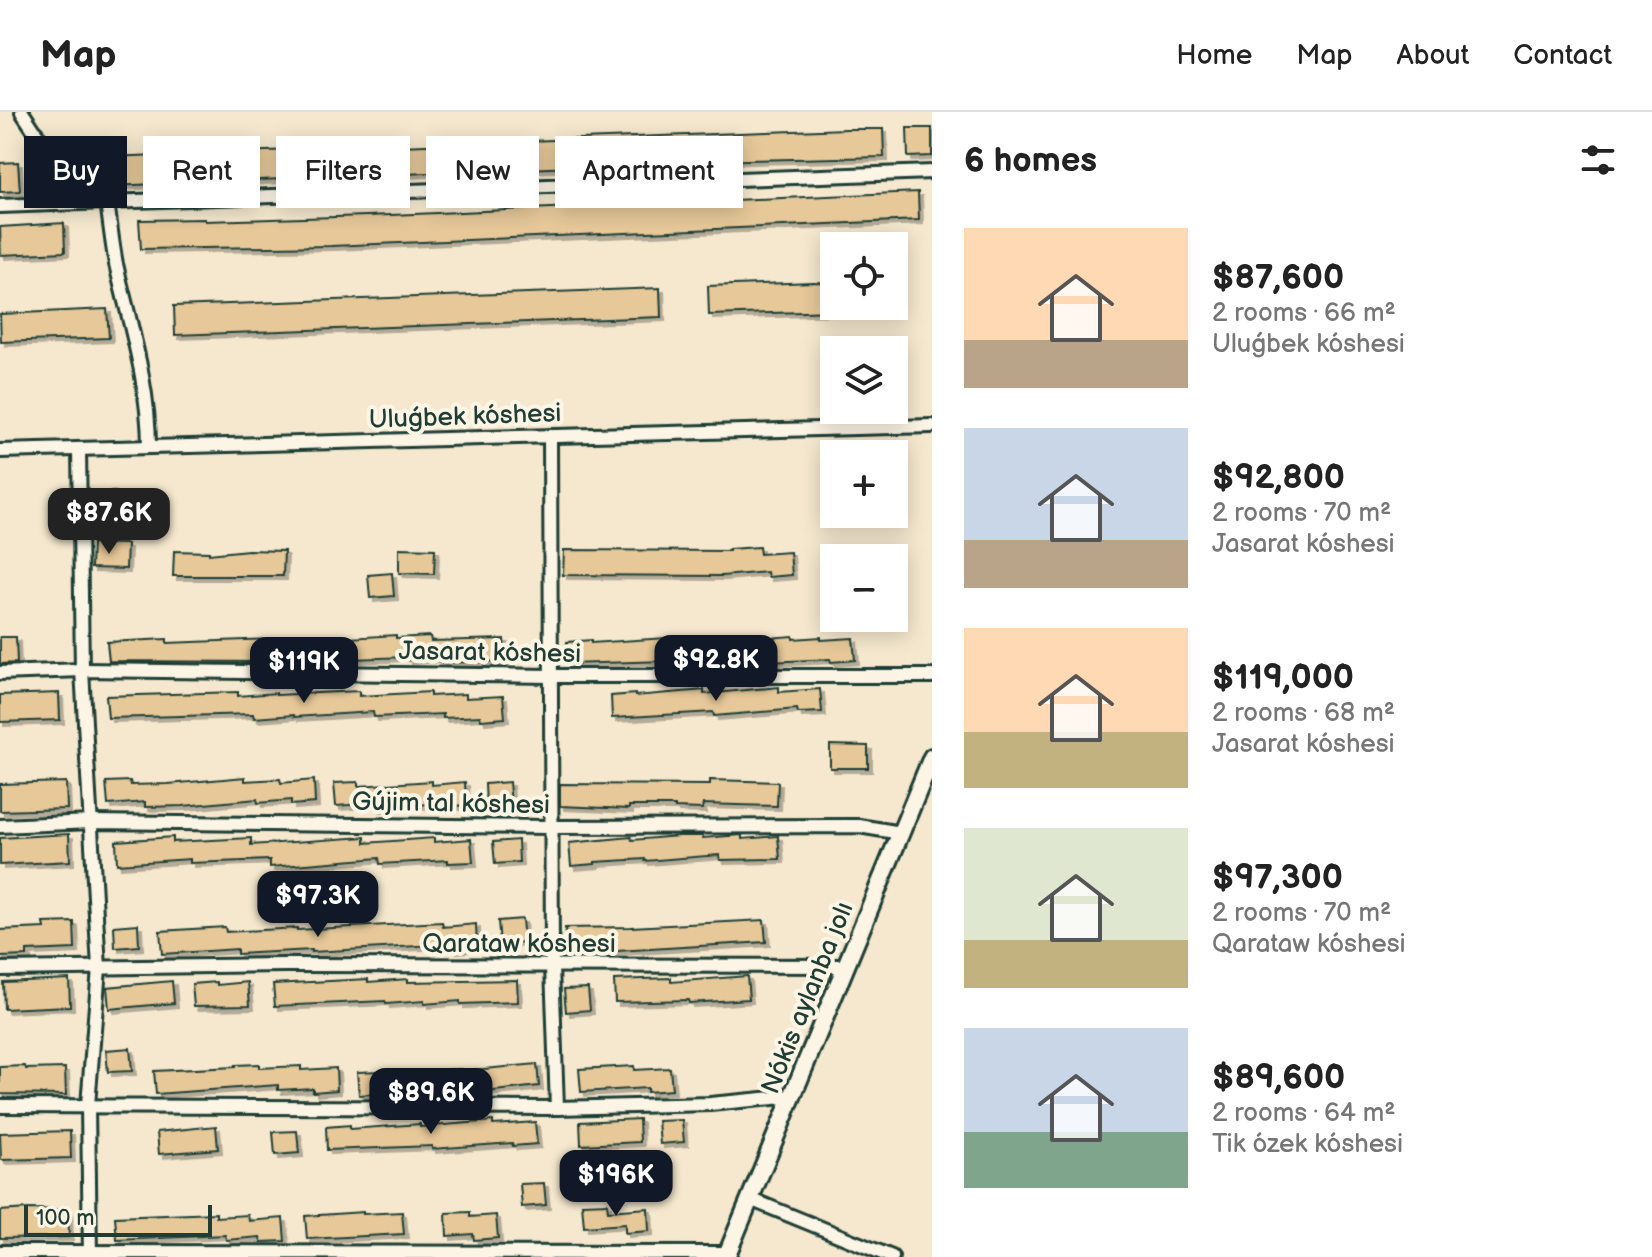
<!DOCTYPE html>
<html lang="en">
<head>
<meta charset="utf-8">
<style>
  :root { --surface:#fff; --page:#f2f2f2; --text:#222; --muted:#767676; --line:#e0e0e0; --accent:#111827 }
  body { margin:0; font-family:"Balsamiq Sans",sans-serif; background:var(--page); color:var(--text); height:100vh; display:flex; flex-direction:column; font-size:30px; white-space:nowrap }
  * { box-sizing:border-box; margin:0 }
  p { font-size:26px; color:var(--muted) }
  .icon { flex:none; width:44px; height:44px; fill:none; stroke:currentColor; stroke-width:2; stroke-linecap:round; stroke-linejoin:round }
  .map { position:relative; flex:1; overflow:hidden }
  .sheet { display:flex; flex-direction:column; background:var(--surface); width:720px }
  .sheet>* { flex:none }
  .guide { position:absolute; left:24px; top:24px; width:760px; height:72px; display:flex; gap:16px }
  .fabs { position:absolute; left:820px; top:120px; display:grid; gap:16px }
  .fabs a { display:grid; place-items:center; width:88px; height:88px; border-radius:0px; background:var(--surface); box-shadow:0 4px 20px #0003; font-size:40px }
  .scale { position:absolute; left:24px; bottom:20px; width:188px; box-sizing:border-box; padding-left:8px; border:4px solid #1f3d34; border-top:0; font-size:22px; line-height:28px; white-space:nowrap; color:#1f3d34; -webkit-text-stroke:6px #fcf5e5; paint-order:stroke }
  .price { position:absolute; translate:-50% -68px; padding:0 18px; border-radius:16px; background:var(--accent); color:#fff; font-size:26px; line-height:52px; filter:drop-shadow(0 2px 4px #0008) }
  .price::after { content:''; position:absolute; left:50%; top:48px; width:24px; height:18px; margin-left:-12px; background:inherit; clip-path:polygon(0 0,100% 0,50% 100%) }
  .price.active { background:#222; color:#fff }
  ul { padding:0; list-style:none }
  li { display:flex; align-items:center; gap:24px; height:200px; padding:0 32px }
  li span { display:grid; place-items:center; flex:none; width:224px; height:160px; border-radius:0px; color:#555 }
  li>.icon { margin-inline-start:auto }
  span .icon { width:96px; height:96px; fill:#fffc; stroke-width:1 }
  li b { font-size:34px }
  h2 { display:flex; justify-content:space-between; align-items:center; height:96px; padding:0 32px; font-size:34px }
  .pill { padding:0 28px; border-radius:0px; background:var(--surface); box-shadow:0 4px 20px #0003; font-size:28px; line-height:72px }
  .pill.active { background:var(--accent); color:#fff }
  header { display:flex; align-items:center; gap:48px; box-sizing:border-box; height:112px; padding:0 40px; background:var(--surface); border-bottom:2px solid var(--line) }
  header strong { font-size:38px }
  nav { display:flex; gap:44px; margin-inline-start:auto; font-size:28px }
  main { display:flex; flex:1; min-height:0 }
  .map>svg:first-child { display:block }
  .building { fill:#e6c899; stroke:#1f3d34; stroke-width:2; filter:url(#shadow) }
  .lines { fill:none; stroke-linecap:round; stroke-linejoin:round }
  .minor-casing { stroke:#1f3d34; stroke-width:18 }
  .major-casing { stroke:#1f3d34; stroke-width:22 }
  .minor { stroke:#fcf5e5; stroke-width:12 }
  .major { stroke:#fcf5e5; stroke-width:16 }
  .labels { text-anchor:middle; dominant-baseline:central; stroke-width:8; stroke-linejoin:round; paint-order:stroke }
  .street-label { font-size:26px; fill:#1f3d34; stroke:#fcf5e5 }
</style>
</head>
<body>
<header>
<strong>Map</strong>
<nav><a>Home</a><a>Map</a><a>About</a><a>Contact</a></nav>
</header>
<main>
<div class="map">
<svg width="932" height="1145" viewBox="0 0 932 1145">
  <defs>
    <filter id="shadow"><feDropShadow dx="4" dy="4" stdDeviation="0" flood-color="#0004"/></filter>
  </defs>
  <rect width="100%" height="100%" fill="#f5e8ce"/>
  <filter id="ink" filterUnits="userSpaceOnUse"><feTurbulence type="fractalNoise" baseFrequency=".0125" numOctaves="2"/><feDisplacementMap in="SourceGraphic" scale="16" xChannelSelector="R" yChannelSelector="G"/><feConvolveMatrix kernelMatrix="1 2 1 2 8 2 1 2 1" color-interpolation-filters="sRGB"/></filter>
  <g filter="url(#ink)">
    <g class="building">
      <path d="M907 16H932V44L908 45Z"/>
      <path d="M846 17H883L884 45 746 48 109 74 108 45Z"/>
      <path d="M18 50 20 79 0 80V51Z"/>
      <path d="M918 80 919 108 331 134 141 137 139 108 205 107V109L367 104Z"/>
      <path d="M64 111 65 140 1 143 0 115Z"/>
      <path d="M813 170 834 171V199L709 203 708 174Z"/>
      <path d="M660 176 661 205 175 223 174 194Z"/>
      <path d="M107 197 109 226 1 230 0 202Z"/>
      <path d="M95 380H116L117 394 95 395Z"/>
      <path d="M92 431 127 432 126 457 91 456Z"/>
      <path d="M759 435 760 442 790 440 792 463 768 465 767 460 722 464 563 463 564 438 729 439V437Z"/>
      <path d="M399 436 435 437 434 462 399 461Z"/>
      <path d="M248 438 284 439 283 464H173L174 439 209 440V442Z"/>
      <path d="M392 461 394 484 370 486 368 463Z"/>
      <path d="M396 523V526L430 524 431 529 504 527 506 549 440 551V546L408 548 407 545 296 549 295 526 319 525V528Z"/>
      <path d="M793 524V527L821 525V528L853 526 855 548 831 550 830 547 729 552 727 529Z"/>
      <path d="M0 525H16L17 551 0 552Z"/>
      <path d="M666 526 667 549 568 552 567 530 591 528V531Z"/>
      <path d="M167 527V531L274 527 275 550 109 549 107 530Z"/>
      <path d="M779 575V580L820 577 822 600 798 601 797 597 714 604 713 600 612 606 611 584 635 582V584L704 578V582Z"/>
      <path d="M359 579V584L430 580V584L466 582V586L503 584 505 606 481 608 480 604 443 606V602L374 605 373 600 294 605V603L254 606 253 602 108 606 106 584 238 580V584L276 581V583Z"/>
      <path d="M59 581 60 608 0 610V583Z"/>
      <path d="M830 633 868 634V656H830Z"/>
      <path d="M245 665V669L280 667 281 671 314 668 315 691 291 693V688L258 691 257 687 183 694 145 695V690L108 693 106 670 130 669 131 673 168 672Z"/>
      <path d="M710 668 778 670 777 694 703 692 702 697 675 696V694H629V697L560 694V672L710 673Z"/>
      <path d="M432 669V673L465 670 466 693 442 695V691L376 696V691L336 694 334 671 358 670V674Z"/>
      <path d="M66 670 67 697 0 699V672Z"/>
      <path d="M509 670 511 693 486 694 485 672Z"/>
      <path d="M69 722 70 749 0 753V726Z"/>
      <path d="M742 723V727L778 724 780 747 720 748 719 743 645 749V747L595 750V752L571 754 569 731 631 725 632 728 679 724H703V726Z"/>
      <path d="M173 725V730L251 726V733L365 725V731L434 726V730L471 727 473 750 448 751V748L380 752 379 746 270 755V748L190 751V747L117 752 116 729Z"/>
      <path d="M518 728 519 750 495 752 493 730Z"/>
      <path d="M522 807 524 830 500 832 498 809Z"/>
      <path d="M764 808 766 830 567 842 565 816 631 815Z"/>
      <path d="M74 810 75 837 27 839V844L0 845V818L45 816 44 811Z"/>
      <path d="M442 810 443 815 476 812 477 835 453 837V832L312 840V838L237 842V837L162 842 160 819 225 815 226 820 297 816V818Z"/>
      <path d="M138 812 139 834 115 836 114 814Z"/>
      <path d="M747 864 749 887 689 891 688 888 615 890 614 868 671 866V870Z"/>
      <path d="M69 867 70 894 4 897 3 870Z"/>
      <path d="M368 867V870L408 867V870L517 868 518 890 460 892V889L424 892V889L386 892 385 889 275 894 273 872Z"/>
      <path d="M172 869 174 891 109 897 107 875Z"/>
      <path d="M217 870V873L248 870 250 893 194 894 192 872Z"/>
      <path d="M588 876 590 898 566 900 564 877Z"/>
      <path d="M130 936 132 959 108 960 106 938Z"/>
      <path d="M259 952V956L301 954V958L336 956 337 978 313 980V976L278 978V973L156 982 154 959 235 955V953Z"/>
      <path d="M537 952 539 974 476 981V979L401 984 400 980 359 983 357 960 381 959 382 962 461 957 462 959Z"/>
      <path d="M25 954 26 957 65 956 66 983 0 982V955Z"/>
      <path d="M634 954V958L670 956 672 978 647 980V976L581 980 579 957Z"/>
      <path d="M639 1007 640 1030 581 1033 580 1010Z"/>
      <path d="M682 1008 684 1030 660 1032 658 1009Z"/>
      <path d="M493 1009V1013L535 1010 537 1032 513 1034 512 1031 432 1037V1034L327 1038 326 1015 350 1013V1017L420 1012V1015Z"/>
      <path d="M216 1014 218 1037 159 1042 157 1020Z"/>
      <path d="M70 1019 71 1046 1 1048 0 1021Z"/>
      <path d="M297 1019 299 1041 275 1043 273 1020Z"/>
      <path d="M544 1071 546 1093 522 1095 520 1072Z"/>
      <path d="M607 1091 608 1099 648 1096 649 1119 625 1121V1112L584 1115 582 1092Z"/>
      <path d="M28 1097 68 1098 69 1125 0 1126V1099Z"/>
      <path d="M363 1100V1102L402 1100 404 1122 307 1127 305 1104Z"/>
      <path d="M470 1100V1105L496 1103 498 1126 474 1128 473 1122 447 1124 446 1101Z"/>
      <path d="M216 1101V1105L248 1103 249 1109 283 1106 285 1129 261 1130 260 1125 226 1128 225 1123 117 1128 115 1105Z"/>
    </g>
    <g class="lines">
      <defs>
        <g id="minor">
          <path d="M22 0 71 74 74 91"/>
          <path d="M107 90C110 110 112 131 116 152 130 213 149 272 149 335"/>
          <path d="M0 94 932 60"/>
          <path d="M550 324 552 854 557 996"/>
          <path d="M79 337 82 558 99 856 88 993 90 1145"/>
          <path d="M0 339 932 314"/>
          <path d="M0 561 82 558 551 564H932"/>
          <path d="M0 714 91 710 552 715 859 714 901 721"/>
          <path d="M0 857 285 853 846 854"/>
          <path d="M0 994 557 996 710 992 794 984"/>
          <path d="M750 1087 892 1145"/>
          <path d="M0 1140 728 1141"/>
        </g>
        <path id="major" d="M726 1145 932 645"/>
      </defs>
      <use href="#minor" class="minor-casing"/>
      <use href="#major" class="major-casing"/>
      <use href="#minor" class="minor"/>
      <use href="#major" class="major"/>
    </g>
  </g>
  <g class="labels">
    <g class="street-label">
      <text transform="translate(465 305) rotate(-2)">Uluǵbek kóshesi</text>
      <text transform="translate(490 541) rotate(1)">Jasarat kóshesi</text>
      <text transform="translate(451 692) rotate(1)">Gújim tal kóshesi</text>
      <text x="519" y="832">Qarataw kóshesi</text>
      <text transform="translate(808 886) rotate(-68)">Nókis aylanba jolı</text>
    </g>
  </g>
</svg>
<div class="fabs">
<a><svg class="icon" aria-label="locate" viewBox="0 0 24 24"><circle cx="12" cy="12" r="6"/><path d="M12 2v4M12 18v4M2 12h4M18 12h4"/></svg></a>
<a><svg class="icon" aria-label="layers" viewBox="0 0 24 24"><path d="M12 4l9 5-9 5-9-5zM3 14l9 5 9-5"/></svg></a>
<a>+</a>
<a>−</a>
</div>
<div class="scale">100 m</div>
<b class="price active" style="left:109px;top:444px">$87.6K</b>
<b class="price" style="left:716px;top:591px">$92.8K</b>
<b class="price" style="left:304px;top:593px">$119K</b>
<b class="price" style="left:318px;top:827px">$97.3K</b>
<b class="price" style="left:431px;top:1024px">$89.6K</b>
<b class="price" style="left:616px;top:1106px">$196K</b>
<div class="guide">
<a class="pill active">Buy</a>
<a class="pill">Rent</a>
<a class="pill">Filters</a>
<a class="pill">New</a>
<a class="pill">Apartment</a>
</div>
</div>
<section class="sheet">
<h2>6 homes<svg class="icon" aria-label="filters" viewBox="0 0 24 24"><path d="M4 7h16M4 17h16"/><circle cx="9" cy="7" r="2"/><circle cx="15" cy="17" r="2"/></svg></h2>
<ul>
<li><span style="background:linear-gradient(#ffd9b3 70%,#b9a48a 0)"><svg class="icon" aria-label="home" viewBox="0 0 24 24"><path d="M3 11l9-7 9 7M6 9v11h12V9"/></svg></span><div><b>$87,600</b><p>2 rooms · 66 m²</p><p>Uluǵbek kóshesi</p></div></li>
<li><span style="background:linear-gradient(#c9d6e8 70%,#b9a48a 0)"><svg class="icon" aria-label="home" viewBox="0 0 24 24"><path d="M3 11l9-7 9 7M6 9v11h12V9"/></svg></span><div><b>$92,800</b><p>2 rooms · 70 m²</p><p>Jasarat kóshesi</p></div></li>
<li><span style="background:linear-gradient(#ffd9b3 65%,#c2b280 0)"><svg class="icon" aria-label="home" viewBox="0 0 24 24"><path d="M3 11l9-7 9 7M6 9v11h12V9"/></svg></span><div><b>$119,000</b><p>2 rooms · 68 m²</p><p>Jasarat kóshesi</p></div></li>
<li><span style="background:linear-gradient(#dfe7d0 70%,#c2b280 0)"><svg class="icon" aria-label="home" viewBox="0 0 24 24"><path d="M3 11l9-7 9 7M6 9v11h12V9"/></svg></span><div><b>$97,300</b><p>2 rooms · 70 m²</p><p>Qarataw kóshesi</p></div></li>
<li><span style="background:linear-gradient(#c9d6e8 65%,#7fa58c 0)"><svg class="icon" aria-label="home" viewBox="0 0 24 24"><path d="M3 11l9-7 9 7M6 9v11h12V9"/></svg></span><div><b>$89,600</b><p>2 rooms · 64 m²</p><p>Tik ózek kóshesi</p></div></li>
</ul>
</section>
</main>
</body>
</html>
